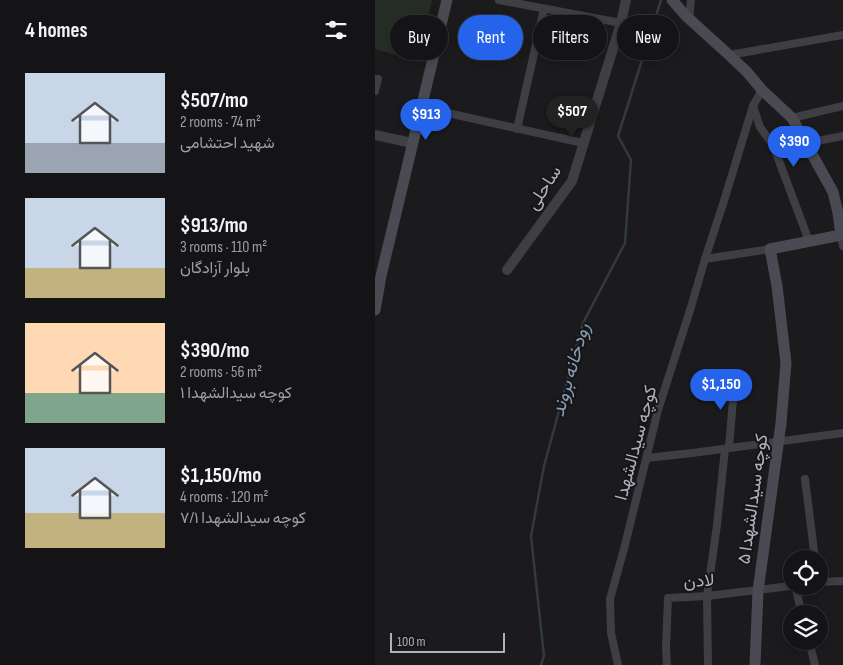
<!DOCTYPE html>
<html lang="en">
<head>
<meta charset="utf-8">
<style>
  :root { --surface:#141416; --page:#212123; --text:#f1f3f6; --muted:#9d9ea1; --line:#333335; --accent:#2563eb }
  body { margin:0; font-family:"Sofia Sans Condensed",Vazirmatn,sans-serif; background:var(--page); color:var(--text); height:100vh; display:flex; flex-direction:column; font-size:19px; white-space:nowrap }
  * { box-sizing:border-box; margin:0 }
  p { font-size:16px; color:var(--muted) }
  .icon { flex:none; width:28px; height:28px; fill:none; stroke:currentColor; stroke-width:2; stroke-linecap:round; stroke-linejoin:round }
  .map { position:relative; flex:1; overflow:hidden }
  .details { display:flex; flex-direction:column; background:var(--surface); width:375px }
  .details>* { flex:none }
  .top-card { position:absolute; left:15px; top:15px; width:378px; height:45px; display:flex; gap:10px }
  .controls { position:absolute; left:408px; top:550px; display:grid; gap:10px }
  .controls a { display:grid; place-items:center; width:45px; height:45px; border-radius:50%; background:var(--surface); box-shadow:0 2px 8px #0003,0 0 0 1px var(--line); font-size:25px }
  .scale { position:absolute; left:15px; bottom:12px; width:115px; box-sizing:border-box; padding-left:5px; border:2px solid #aeb1bc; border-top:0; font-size:14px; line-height:18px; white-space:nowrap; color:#aeb1bc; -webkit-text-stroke:4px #161618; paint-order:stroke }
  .price { position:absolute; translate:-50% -42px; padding:0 11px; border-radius:18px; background:var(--accent); color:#fff; font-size:16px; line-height:32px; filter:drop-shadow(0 1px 2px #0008) }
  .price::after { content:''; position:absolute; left:50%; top:30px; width:15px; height:11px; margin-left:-8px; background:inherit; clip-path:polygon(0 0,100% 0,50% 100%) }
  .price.current { background:#222; color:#fff }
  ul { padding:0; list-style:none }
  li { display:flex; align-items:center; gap:15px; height:125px; padding:0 25px }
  li span { display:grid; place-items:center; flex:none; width:140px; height:100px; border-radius:0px; color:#555 }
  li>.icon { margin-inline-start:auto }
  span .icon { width:60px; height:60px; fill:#fffc; stroke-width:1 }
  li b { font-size:21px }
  h2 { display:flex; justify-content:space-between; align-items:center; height:60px; padding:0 25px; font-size:21px }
  .tag { padding:0 18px; border-radius:22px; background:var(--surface); box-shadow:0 2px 8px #0003,0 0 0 1px var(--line); font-size:18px; line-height:45px }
  .tag.current { background:var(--accent); color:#fff }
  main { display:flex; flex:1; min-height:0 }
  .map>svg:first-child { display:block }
  .green { fill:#252d26 }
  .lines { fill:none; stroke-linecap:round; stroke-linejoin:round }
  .stream { stroke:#313941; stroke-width:2.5 }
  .minor { stroke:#3e3e44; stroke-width:8 }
  .tertiary { stroke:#3e3e44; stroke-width:10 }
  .secondary { stroke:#4a4b52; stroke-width:11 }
  .labels { text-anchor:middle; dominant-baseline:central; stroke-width:4; stroke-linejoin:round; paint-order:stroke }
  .street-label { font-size:18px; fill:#aeb1bc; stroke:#161618 }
  .water-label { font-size:19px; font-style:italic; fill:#879db4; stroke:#161618 }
</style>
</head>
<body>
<main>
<section class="details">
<h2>4 homes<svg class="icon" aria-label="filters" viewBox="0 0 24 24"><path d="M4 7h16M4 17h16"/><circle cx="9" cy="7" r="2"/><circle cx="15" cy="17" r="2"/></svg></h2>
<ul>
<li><span style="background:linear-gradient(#c9d6e8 70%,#9aa5b1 0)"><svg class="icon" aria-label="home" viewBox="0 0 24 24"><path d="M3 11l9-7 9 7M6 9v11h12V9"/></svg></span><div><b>$507/mo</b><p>2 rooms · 74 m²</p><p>شهید احتشامی</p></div></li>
<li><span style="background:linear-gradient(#c9d6e8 70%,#c2b280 0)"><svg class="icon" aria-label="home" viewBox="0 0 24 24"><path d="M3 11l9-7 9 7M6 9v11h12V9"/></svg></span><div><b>$913/mo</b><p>3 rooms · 110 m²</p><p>بلوار آزادگان</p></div></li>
<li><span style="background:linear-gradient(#ffd9b3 70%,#7fa58c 0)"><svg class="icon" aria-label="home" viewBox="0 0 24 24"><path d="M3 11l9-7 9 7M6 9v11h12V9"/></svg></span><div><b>$390/mo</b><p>2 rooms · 56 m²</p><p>کوچه سیدالشهدا ۱</p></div></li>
<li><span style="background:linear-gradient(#c9d6e8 65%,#c2b280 0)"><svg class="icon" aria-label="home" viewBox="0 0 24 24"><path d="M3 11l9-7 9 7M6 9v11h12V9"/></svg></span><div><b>$1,150/mo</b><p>4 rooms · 120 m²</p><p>کوچه سیدالشهدا ۷/۱</p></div></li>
</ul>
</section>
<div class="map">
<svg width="468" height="665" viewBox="0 0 468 665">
  <rect width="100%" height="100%" fill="#1b1b1d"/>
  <path class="green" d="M0 0H57L44 62 0 49Z"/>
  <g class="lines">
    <path class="stream" d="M166 665 169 656 156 536 169 466 208 323 250 243 256 160 243 136 286 0"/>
    <g class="minor">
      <path d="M124 0 246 23"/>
      <path d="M314 19 316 0"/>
      <path d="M354 55 468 35"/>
      <path d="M0 79H3L0 91"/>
      <path d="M378 106 385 127 398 145 434 241"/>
      <path d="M46 107 208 143"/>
      <path d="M417 118 468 106"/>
      <path d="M142 129 169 9"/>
      <path d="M432 143 468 136"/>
      <path d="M466 235 468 246"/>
      <path d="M330 259 395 249"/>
      <path d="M354 448 360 376"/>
      <path d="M272 458 317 453 468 433"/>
      <path d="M430 479 440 559"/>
      <path d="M444 582 468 581"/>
      <path d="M420 586 427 614"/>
      <path d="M434 641 440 665"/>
      <path d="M243 665 236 633 235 599 249 549 283 410 316 307 330 259 348 204 378 106 387 90"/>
      <path d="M292 665 291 647 293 598 332 596 416 586"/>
      <path d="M333 665 332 596 342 525 350 449"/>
    </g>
    <g class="tertiary">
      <path d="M0 135 37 143"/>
      <path d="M132 270 197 181 246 23 251 0"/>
    </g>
    <g class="secondary">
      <path d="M297 0 311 16 354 55 372 72 387 90 417 118 458 192 463 213 466 235 395 249 402 286 411 363 406 423 383 591 380 665"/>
      <path d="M0 310 6 276 72 0"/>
    </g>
  </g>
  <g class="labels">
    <g class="street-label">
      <text transform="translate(169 188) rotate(-57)">ساحلی</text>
      <text transform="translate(261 443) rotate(-75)">کوچه سیدالشهدا</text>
      <text transform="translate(378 499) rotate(-82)">کوچه سیدالشهدا ۵</text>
      <text transform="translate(324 581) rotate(-3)">لادن</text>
    </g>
    <g class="water-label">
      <text transform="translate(196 370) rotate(-74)">رودخانه بروند</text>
    </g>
  </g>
</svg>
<div class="controls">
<a><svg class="icon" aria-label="locate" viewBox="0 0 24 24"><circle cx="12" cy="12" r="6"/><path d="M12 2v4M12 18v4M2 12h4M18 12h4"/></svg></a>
<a><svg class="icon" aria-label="layers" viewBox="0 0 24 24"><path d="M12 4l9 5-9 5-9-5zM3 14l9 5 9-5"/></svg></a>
</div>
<div class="scale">100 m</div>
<b class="price current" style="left:197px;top:138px">$507</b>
<b class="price" style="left:51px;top:141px">$913</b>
<b class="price" style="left:419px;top:168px">$390</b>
<b class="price" style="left:346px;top:411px">$1,150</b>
<div class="top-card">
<a class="tag">Buy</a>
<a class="tag current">Rent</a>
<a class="tag">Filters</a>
<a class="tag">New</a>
</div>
</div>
</main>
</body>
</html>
